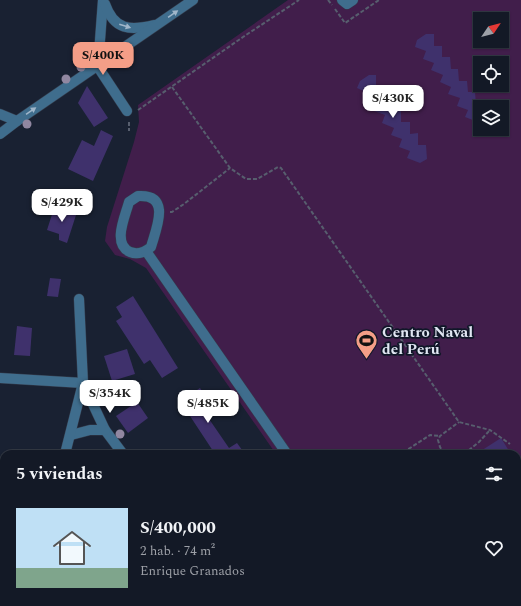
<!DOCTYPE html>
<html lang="es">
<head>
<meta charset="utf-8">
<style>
  :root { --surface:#131926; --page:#202632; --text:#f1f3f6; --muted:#9da0a7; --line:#323843; --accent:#f49e87 }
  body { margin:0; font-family:Spectral,serif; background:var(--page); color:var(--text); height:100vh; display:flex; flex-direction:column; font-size:15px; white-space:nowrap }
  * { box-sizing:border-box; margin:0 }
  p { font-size:13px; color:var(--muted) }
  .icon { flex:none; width:22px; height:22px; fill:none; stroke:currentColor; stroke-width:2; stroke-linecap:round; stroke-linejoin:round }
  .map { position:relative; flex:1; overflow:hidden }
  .sheet { position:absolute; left:0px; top:450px; width:521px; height:156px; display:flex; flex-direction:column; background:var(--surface); border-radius:12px 12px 0 0; box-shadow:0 1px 3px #0004,0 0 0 1px var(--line) }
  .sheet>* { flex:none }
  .needle { width:26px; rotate:55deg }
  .tools { position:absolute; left:473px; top:12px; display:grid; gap:8px }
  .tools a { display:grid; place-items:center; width:36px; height:36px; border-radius:0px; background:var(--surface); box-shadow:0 1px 3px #0004,0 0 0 1px var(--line); font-size:20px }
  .price { position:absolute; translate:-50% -34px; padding:0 9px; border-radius:8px; background:#fff; color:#222; font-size:13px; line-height:26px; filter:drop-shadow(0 1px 2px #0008) }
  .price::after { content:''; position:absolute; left:50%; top:24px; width:12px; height:9px; margin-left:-6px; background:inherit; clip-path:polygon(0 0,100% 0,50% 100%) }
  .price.selected { background:var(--accent); color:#111 }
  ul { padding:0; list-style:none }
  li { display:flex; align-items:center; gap:12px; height:100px; padding:0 16px }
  li span { display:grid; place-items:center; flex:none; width:112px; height:80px; border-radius:0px; color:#555 }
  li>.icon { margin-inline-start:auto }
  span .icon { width:48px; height:48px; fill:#fffc; stroke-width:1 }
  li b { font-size:17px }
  h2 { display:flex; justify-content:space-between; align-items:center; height:48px; padding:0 16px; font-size:17px }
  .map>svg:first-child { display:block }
  .green { fill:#411e4b; fill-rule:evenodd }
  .building { fill:#3f316c }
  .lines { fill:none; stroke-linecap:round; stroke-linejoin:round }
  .minor-casing { stroke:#353d4d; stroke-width:11 }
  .path { stroke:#575e6e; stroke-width:2; stroke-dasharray:4 2; stroke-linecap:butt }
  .minor { stroke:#3f6d8d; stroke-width:10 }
  .tree { fill:#9187a1 }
  .oneway { fill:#a0b6ca }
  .labels { text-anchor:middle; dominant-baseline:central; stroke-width:3.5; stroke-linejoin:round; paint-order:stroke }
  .poi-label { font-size:15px; font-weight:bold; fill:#e0e6f2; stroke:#101728; text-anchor:start }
</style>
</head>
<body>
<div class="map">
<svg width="521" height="606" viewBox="0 0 521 606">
  <rect width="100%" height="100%" fill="#192132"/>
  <path class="green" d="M288 0H521V606H381L379 602H517V454H276L146 268 130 259 115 255 105 241 107 227 134 142 139 122 138 105ZM480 19H502V41H480ZM480 63H502V85H480ZM480 107H502V129H480Z"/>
  <g class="building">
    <path d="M426 34H434V46H442V57H450L451 69H458L459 81H467L468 92H475L476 104H484V107H480V121L478 122 465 117 468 110 457 106 460 98 448 94 451 87 440 82 443 75 431 70 434 63 423 59 426 51 415 47 417 40Z"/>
    <path d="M369 75H376V87H384V98H393V110H401V122H410V134L418 133V145H426L427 159 420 163 407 158 410 151 399 147 402 139 391 135 394 128 382 123 385 115 374 111 376 104 365 100 368 93 357 88 360 81Z"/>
    <path d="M87 86 108 118 94 127 78 103Z"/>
    <path d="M101 130 113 136 93 181 68 169 82 140 94 146Z"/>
    <path d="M55 205 77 212 67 243 59 240V234L47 230Z"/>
    <path d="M50 278 61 279 58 297 47 296Z"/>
    <path d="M133 296 178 368 162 378 150 360 144 364 116 321 122 317 116 307Z"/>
    <path d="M17 326 32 328 30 356 14 355Z"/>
    <path d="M127 349 135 374 112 381 104 356Z"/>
    <path d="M200 388 215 411 207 416 229 448 237 443 245 454H215L190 416 194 413 181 401Z"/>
    <path d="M137 402 148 418 128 433 116 416Z"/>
    <path d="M501 438 511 454H476Z"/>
    <path d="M517 463 521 469V523L517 526Z"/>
    <path d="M517 577 521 583V606H496L493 602H517Z"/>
    <path d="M20 602H43L40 606H25Z"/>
    <path d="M320 602H339L342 606H323Z"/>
  </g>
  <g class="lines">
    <defs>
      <g id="minor">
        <path d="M103 0 98 67 127 111"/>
        <path d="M342 0 347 4 353 0"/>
        <path d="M105 4C114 30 130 31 154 25"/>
        <path d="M0 114 17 121"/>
        <path d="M0 134 17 121 193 0"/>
        <path d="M138 196C172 194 156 229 151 247 145 252 138 255 130 252 112 244 125 217 129 202Z"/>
        <path d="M146 251 287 454"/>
        <path d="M0 378 83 383 105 430 123 454"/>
        <path d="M71 435 90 430H105"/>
        <path d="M65 454 83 383 79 299"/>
        <path d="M0 590 4 586"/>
        <path d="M97 602 101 606"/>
        <path d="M229 602 231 606"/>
        <path d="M445 602 448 606"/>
        <path d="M395 606 401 602"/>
      </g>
    </defs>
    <use href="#minor" class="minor-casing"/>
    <g class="path">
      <path d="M328 0 332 5"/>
      <path d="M335 9 345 23 379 0"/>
      <path d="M172 87 230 168 246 179H257L278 167 281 168 459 422 490 430 510 444"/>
      <path d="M138 110 243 37 299 0"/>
      <path d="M129 122V131"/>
      <path d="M170 212H172L184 204 230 168"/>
      <path d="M405 454 407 450 430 435 440 436"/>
      <path d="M444 454 440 447 438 440 440 436 459 422"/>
      <path d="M464 454 479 442 490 430"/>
      <path d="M517 554H521"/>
      <path d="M488 602 491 606"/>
    </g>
    <use href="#minor" class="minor"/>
  </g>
  <g class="tree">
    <circle cx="88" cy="52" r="4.5"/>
    <circle cx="81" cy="67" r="4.5"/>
    <circle cx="66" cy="79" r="4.5"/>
    <circle cx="27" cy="124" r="4.5"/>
    <circle cx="96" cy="393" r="4.5"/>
    <circle cx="120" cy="434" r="4.5"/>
  </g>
  <defs><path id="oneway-solid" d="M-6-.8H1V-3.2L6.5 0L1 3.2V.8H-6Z"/></defs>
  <g class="oneway">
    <use href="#oneway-solid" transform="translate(173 14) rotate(-35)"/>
    <use href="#oneway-solid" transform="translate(125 26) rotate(17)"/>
    <use href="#oneway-solid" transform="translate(31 111) rotate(-34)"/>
  </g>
  <defs>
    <symbol id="stadium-pin" viewBox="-11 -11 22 30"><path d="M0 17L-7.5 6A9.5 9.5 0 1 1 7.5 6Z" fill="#f49e87" stroke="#101728"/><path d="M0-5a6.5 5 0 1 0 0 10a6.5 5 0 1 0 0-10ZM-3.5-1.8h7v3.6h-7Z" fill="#111"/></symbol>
  </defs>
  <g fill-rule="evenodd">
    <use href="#stadium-pin" x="354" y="328" width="25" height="34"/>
  </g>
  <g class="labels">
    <g class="poi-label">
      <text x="382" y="332">Centro Naval<tspan x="382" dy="17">del Perú</tspan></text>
    </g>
  </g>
</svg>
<div class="tools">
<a><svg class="needle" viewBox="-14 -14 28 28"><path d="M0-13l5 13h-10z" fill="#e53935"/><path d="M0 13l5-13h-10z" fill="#9da0a7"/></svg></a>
<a><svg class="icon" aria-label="locate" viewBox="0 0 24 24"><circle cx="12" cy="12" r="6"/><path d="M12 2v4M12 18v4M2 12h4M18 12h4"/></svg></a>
<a><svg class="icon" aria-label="layers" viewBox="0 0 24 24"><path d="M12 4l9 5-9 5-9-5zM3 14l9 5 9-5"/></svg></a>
</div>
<b class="price selected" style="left:103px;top:76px">S/400K</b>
<b class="price" style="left:393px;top:119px">S/430K</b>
<b class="price" style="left:62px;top:223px">S/429K</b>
<b class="price" style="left:110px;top:414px">S/354K</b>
<b class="price" style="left:208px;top:424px">S/485K</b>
<section class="sheet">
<h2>5 viviendas<svg class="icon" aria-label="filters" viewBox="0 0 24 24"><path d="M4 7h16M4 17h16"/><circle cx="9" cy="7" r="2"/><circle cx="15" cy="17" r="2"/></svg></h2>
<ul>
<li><span style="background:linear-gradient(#bfe0f5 75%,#7fa58c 0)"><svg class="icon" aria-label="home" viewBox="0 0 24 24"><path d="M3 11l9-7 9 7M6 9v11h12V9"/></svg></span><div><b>S/400,000</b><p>2 hab. · 74 m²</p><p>Enrique Granados</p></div><svg class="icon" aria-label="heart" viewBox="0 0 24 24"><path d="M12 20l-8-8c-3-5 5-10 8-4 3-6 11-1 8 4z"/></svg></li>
</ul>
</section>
</div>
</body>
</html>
